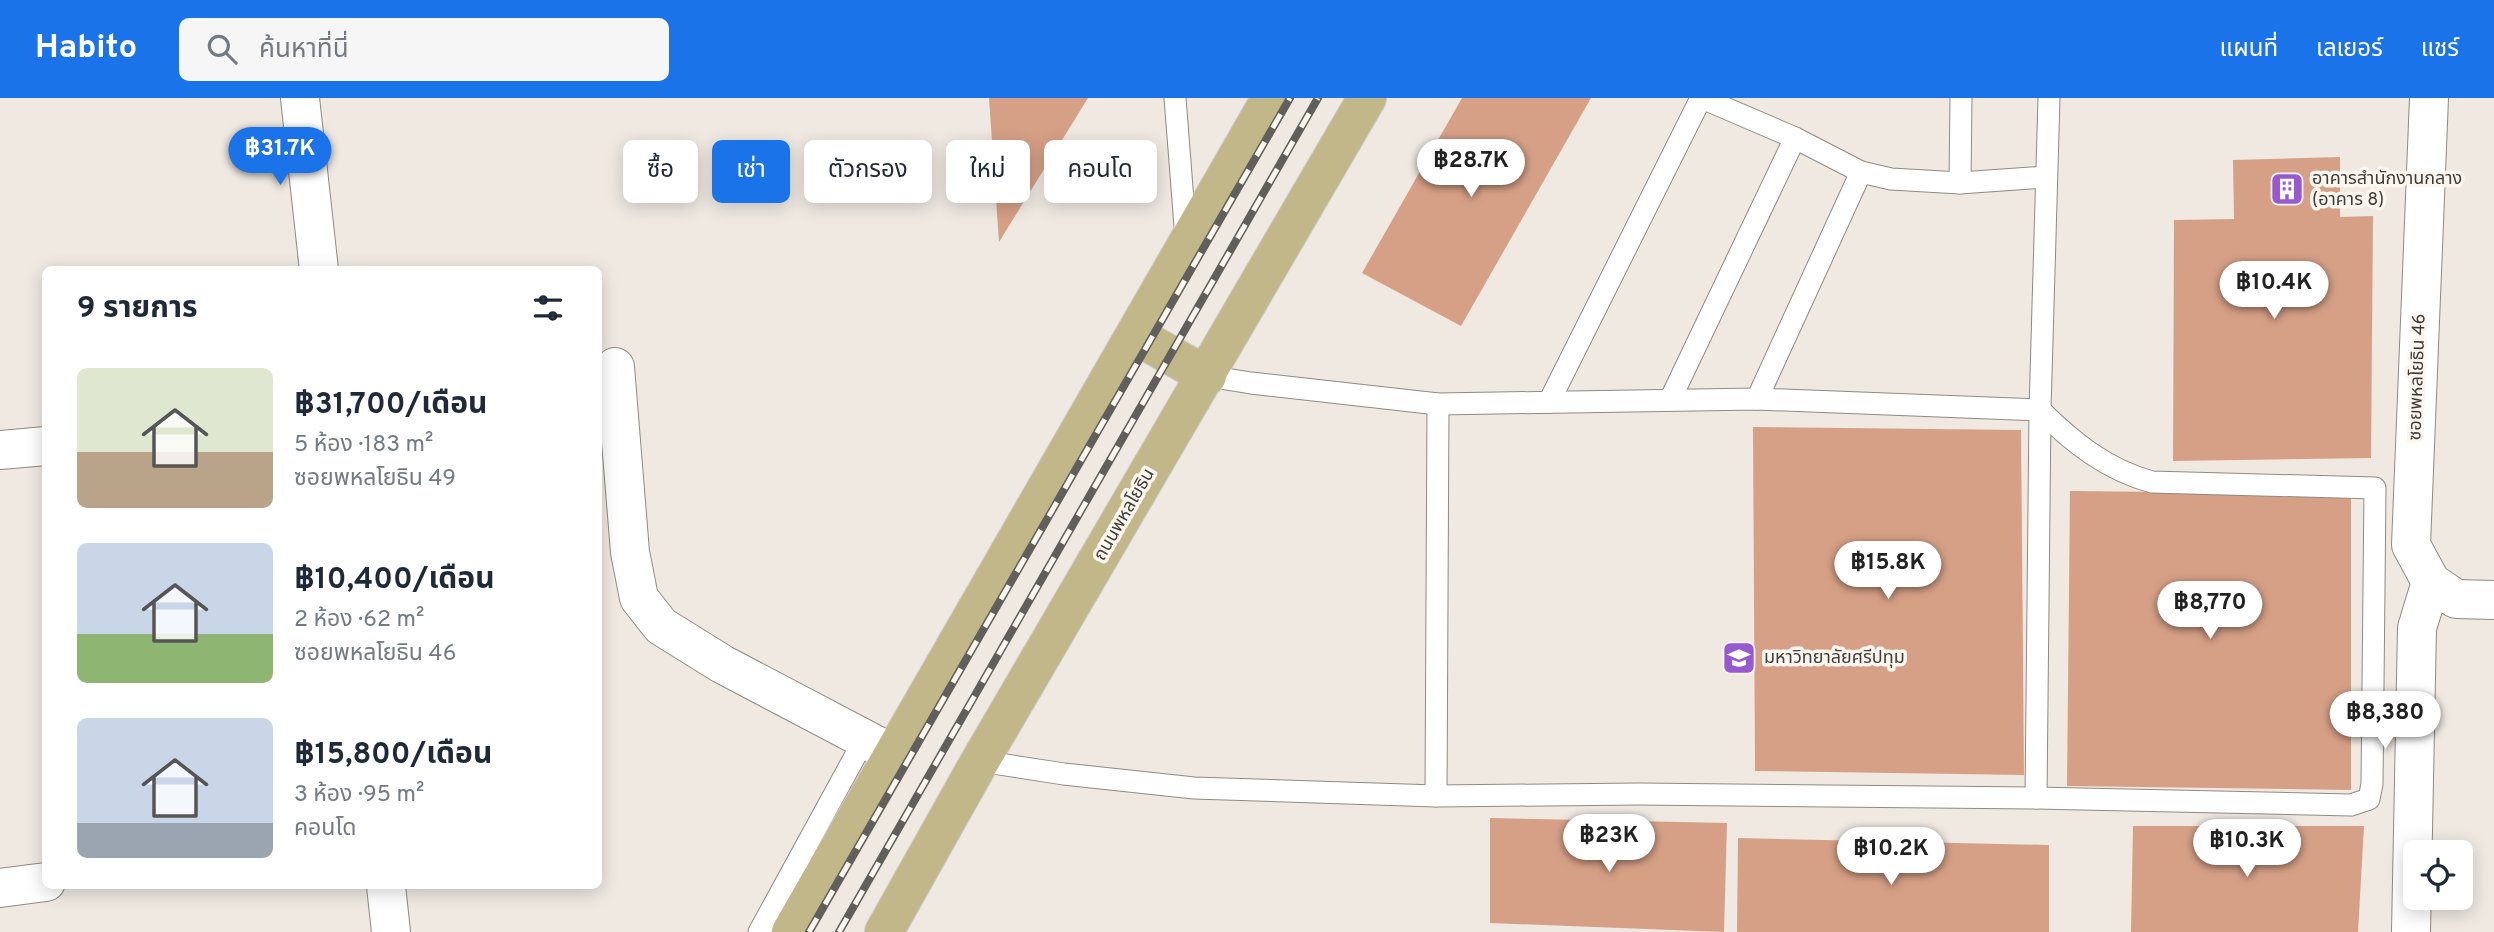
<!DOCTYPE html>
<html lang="th">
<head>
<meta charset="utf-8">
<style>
  :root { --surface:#fff; --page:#f6f6f7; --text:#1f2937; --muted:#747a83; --accent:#1a73e8 }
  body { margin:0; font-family:Overpass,"Noto Sans Thai",sans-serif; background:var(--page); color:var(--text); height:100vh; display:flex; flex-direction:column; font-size:26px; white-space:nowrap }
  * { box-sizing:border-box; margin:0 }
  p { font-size:23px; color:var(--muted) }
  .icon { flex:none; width:38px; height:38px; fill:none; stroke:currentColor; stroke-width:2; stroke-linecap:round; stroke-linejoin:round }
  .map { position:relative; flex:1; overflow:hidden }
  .panel { position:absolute; left:42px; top:168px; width:560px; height:623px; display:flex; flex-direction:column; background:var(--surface); border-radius:10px; box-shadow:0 4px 18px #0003 }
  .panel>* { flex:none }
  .top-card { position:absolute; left:623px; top:42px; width:665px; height:63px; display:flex; gap:14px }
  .controls { position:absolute; left:2403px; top:742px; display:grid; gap:14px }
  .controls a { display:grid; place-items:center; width:70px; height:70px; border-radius:10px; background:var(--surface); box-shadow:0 4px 18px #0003; font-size:35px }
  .price { position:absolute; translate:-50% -60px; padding:0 16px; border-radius:24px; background:#fff; color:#222; font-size:23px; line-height:46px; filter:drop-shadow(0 2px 4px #0008) }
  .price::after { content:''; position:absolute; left:50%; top:42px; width:21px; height:16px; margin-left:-10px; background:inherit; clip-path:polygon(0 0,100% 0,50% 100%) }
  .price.selected { background:var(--accent); color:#fff }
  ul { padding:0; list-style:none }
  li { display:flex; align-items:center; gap:21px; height:175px; padding:0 35px }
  li span { display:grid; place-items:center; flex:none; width:196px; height:140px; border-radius:10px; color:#555 }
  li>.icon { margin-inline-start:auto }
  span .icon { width:84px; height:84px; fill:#fffc; stroke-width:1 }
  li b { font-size:30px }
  h2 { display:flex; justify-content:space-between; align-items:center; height:84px; padding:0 35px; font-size:30px }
  .pill { padding:0 24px; border-radius:10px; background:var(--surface); box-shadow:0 4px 18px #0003; font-size:24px; line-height:63px }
  .pill.selected { background:var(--accent); color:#fff }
  header { display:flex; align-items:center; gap:42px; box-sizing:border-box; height:98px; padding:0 35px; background:var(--accent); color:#fff }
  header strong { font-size:33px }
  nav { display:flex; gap:38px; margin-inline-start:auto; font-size:24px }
  .search { width:490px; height:63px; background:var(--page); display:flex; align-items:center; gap:18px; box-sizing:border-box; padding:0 24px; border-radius:10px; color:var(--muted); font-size:26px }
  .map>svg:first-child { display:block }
  .building { fill:#d6a086 }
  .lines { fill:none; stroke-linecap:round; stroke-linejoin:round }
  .lane-casing { stroke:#8f8a83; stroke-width:23 }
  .street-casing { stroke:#8f8a83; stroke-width:40 }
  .primary-casing { stroke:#c9c9c8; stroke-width:40 }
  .lane { stroke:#fff; stroke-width:21 }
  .street { stroke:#fff; stroke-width:38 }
  .primary { stroke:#c1b789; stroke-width:38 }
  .rail-casing { stroke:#615f5b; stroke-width:8 }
  .rail { stroke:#fdf6ef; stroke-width:5; stroke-dasharray:16; stroke-linecap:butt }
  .labels { text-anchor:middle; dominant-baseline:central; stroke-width:7; stroke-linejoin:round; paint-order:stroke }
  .poi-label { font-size:18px; fill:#3f3d3a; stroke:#fdf6ef; text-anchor:start }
  .street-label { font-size:18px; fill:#3f3d3a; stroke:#fdf6ef }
</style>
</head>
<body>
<header>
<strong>Habito</strong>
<div class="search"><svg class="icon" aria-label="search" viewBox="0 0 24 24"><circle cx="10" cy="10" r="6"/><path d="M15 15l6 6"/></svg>ค้นหาที่นี่</div>
<nav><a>แผนที่</a><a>เลเยอร์</a><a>แชร์</a></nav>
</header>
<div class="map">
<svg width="2494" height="834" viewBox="0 0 2494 834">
  <rect width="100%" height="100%" fill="#efe9e2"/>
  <g class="building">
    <path d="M989 0H1088L999 144Z"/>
    <path d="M1462 0H1591L1461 228 1362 175Z"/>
    <path d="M2340 59V119L2373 118 2371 360 2173 363 2174 122 2234 121 2233 62Z"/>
    <path d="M1753 329 2021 332 2024 677 1755 673Z"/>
    <path d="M2070 393 2351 396V692L2067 688Z"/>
    <path d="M1490 720 1727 725 1724 834 1490 825Z"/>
    <path d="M2133 728H2364L2358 834H2131Z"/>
    <path d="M1738 740 2049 747V834H1737Z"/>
  </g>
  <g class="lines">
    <defs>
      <g id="lane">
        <path d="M1175 0 1186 141"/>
        <path d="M1702 0 1795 40 1861 74 1891 81 1960 85 2046 79"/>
        <path d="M1960 85 1961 0"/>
        <path d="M1757 301 1861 74"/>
        <path d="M1670 302 1795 40"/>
        <path d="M1549 304 1701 0"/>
        <path d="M980 663 1064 676 1194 690 1436 698 1639 696 2036 700 2351 707 2369 701 2372 686 2375 390 2152 384C2107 372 2072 344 2040 312L1757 301 1438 306 1251 285 1207 278"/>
        <path d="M1436 698 1438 306"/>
        <path d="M2036 700 2040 312 2049 0"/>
        <path d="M759 834 864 642"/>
      </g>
      <g id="street">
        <path d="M300 0 319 172"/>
        <path d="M2429 0 2411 447 2431 484 2456 501 2494 502"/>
        <path d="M615 269 630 454 639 500 661 528 722 566 893 656"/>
        <path d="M0 352 46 348"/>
        <path d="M386 788 391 834"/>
        <path d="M0 790 46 784"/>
        <path d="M2411 834 2417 530 2431 484"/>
      </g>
      <g id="primary">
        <path d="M1135 237 1207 278"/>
        <path d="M791 834 1271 0"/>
        <path d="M884 834 980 663 1367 0"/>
      </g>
    </defs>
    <use href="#lane" class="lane-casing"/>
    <use href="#street" class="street-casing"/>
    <use href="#primary" class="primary-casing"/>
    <use href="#lane" class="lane"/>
    <use href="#street" class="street"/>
    <use href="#primary" class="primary"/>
    <defs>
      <g id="rail">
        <path d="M809 834 1290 0"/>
        <path d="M839 834 1318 0"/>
      </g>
    </defs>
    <use href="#rail" class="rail-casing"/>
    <use href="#rail" class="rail"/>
  </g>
  <defs>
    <symbol id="building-square" viewBox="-11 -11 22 22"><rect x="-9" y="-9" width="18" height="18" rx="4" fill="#9759cf" stroke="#fdf6ef"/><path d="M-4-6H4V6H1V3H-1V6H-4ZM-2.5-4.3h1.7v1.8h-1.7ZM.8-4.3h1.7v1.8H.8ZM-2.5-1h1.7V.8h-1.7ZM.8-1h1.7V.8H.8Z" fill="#fff"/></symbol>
    <symbol id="university-square" viewBox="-11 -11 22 22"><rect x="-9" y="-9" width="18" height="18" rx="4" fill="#9759cf" stroke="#fdf6ef"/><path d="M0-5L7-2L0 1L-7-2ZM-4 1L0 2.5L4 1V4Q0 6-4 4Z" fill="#fff"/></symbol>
  </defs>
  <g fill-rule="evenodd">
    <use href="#building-square" x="2268" y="72" width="38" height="38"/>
    <use href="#university-square" x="1720" y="541" width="38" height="38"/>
  </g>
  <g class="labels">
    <g class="poi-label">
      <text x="2312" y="81">อาคารสำนักงานกลาง<tspan x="2312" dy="21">(อาคาร 8)</tspan></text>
      <text x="1764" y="560">มหาวิทยาลัยศรีปทุม</text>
    </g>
    <g class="street-label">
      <text transform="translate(2418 279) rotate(-88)">ซอยพหลโยธิน 46</text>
      <text transform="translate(1125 417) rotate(-60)">ถนนพหลโยธิน</text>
    </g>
  </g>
</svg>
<div class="controls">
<a><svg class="icon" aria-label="locate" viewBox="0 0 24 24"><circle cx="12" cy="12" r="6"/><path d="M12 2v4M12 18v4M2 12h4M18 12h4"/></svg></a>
</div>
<b class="price selected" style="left:280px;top:89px">฿31.7K</b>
<b class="price" style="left:1471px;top:101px">฿28.7K</b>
<b class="price" style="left:2274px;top:223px">฿10.4K</b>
<b class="price" style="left:1888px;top:503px">฿15.8K</b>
<b class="price" style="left:2210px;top:543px">฿8,770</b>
<b class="price" style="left:2385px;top:653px">฿8,380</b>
<b class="price" style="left:1609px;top:776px">฿23K</b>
<b class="price" style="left:2247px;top:781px">฿10.3K</b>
<b class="price" style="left:1891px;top:789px">฿10.2K</b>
<div class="top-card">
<a class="pill">ซื้อ</a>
<a class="pill selected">เช่า</a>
<a class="pill">ตัวกรอง</a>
<a class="pill">ใหม่</a>
<a class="pill">คอนโด</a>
</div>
<section class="panel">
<h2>9 รายการ<svg class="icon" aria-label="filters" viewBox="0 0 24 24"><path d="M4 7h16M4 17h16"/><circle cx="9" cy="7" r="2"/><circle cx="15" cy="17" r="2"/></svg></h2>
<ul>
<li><span style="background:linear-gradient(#dfe7d0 60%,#b9a48a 0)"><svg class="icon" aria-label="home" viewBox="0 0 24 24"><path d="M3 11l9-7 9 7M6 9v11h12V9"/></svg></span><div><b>฿31,700/เดือน</b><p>5 ห้อง · 183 m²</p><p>ซอยพหลโยธิน 49</p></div></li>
<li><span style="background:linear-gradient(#c9d6e8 65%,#8fb573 0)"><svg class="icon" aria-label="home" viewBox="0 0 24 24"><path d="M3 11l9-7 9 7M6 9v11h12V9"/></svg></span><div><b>฿10,400/เดือน</b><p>2 ห้อง · 62 m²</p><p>ซอยพหลโยธิน 46</p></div></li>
<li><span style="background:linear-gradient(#c9d6e8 75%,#9aa5b1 0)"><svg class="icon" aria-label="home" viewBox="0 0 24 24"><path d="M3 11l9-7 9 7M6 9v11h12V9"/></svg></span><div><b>฿15,800/เดือน</b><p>3 ห้อง · 95 m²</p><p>คอนโด</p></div></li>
</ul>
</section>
</div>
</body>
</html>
